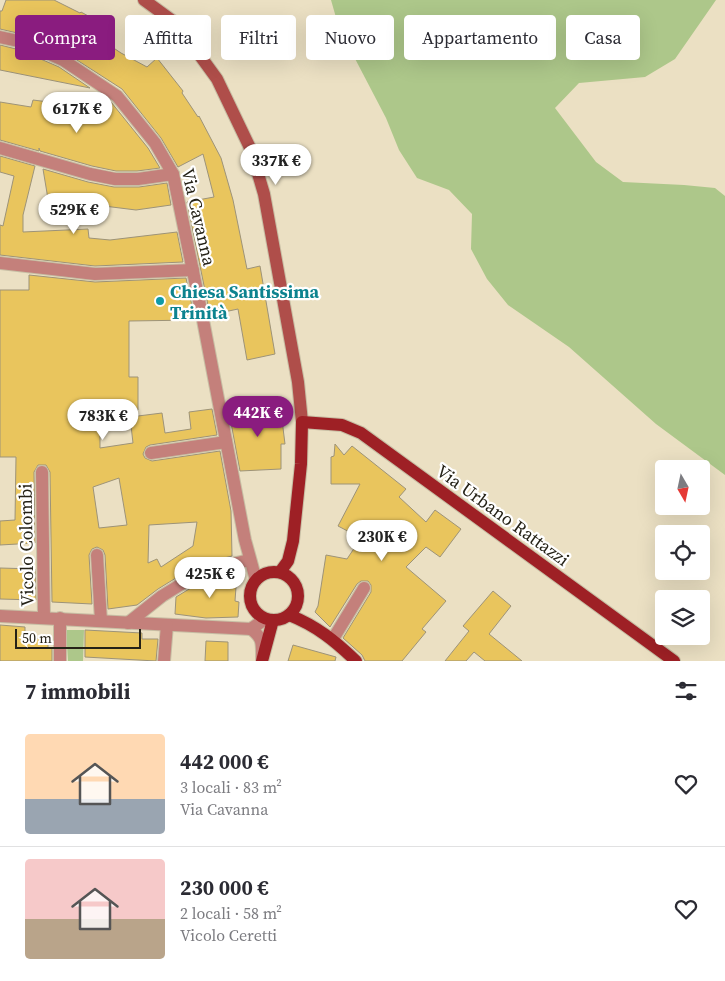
<!DOCTYPE html>
<html lang="it">
<head>
<meta charset="utf-8">
<style>
  :root { --surface:#fff; --page:#f2f2f3; --text:#2b2b33; --muted:#7c7c81; --line:#e1e1e2; --accent:#8a1c7f }
  body { margin:0; font-family:"Source Serif 4",serif; background:var(--page); color:var(--text); height:100vh; display:flex; flex-direction:column; font-size:19px; white-space:nowrap }
  * { box-sizing:border-box; margin:0 }
  p { font-size:16px; color:var(--muted) }
  .icon { flex:none; width:28px; height:28px; fill:none; stroke:currentColor; stroke-width:2; stroke-linecap:round; stroke-linejoin:round }
  .map { position:relative; height:661px; overflow:hidden }
  .drawer { display:flex; flex-direction:column; background:var(--surface); flex:1 }
  .drawer>* { flex:none }
  .hud { position:absolute; left:15px; top:15px; width:695px; height:45px; display:flex; gap:10px }
  .needle { width:32px; rotate:171deg }
  .fabs { position:absolute; left:655px; top:460px; display:grid; gap:10px }
  .fabs a { display:grid; place-items:center; width:55px; height:55px; border-radius:5px; background:var(--surface); box-shadow:0 5px 20px #0002; font-size:25px }
  .scale { position:absolute; left:15px; bottom:12px; width:126px; box-sizing:border-box; padding-left:5px; border:2px solid #252217; border-top:0; font-size:14px; line-height:18px; white-space:nowrap; color:#252217; -webkit-text-stroke:4px #fff; paint-order:stroke }
  .price { position:absolute; translate:-50% -42px; padding:0 11px; border-radius:18px; background:#fff; color:#222; font-size:16px; line-height:32px; filter:drop-shadow(0 1px 2px #0008) }
  .price::after { content:''; position:absolute; left:50%; top:30px; width:15px; height:11px; margin-left:-8px; background:inherit; clip-path:polygon(0 0,100% 0,50% 100%) }
  .price.on { background:var(--accent); color:#fff }
  ul { padding:0; list-style:none }
  li { display:flex; align-items:center; gap:15px; height:125px; padding:0 25px }
  li+li { border-top:1px solid var(--line) }
  li span { display:grid; place-items:center; flex:none; width:140px; height:100px; border-radius:5px; color:#555 }
  li>.icon { margin-inline-start:auto }
  span .icon { width:60px; height:60px; fill:#fffc; stroke-width:1 }
  li b { font-size:21px }
  h2 { display:flex; justify-content:space-between; align-items:center; height:60px; padding:0 25px; font-size:21px }
  .pill { padding:0 18px; border-radius:5px; background:var(--surface); box-shadow:0 5px 20px #0002; font-size:18px; line-height:45px }
  .pill.on { background:var(--accent); color:#fff }
  .map>svg:first-child { display:block }
  .green { fill:#adc78a }
  .building { fill:#e9c55d; stroke:#9d9378; fill-rule:evenodd }
  .lines { fill:none; stroke-linecap:round; stroke-linejoin:round }
  .street-casing { stroke:#c7bea4; stroke-width:14 }
  .secondary-casing { stroke:#c7bea4; stroke-width:14 }
  .primary-casing { stroke:#c7bea4; stroke-width:14 }
  .street { stroke:#c4807b; stroke-width:12 }
  .secondary { stroke:#af4e4a; stroke-width:12 }
  .primary { stroke:#9e2025; stroke-width:12 }
  .culture-dot { fill:#0f9aa8; stroke:#fff; stroke-width:2 }
  .labels { text-anchor:middle; dominant-baseline:central; stroke-width:4.5; stroke-linejoin:round; paint-order:stroke }
  .street-label { font-size:18px; fill:#252217; stroke:#fff }
  .culture-label { font-size:18px; font-weight:bold; fill:#0d838f; stroke:#fff; text-anchor:start }
</style>
</head>
<body>
<div class="map">
<svg width="725" height="661" viewBox="0 0 725 661">
  <rect width="100%" height="100%" fill="#ebe0c3"/>
  <g class="green">
    <path d="M331 0H716L675 59 645 77 579 83 555 108 596 162 623 182 684 185 715 188 725 196V475L656 424 569 347 508 305 487 279 471 249 472 214 449 190 417 178 399 150 386 118 339 28Z"/>
    <path d="M66 630H84L83 661H68Z"/>
  </g>
  <g class="building">
    <path d="M6 0H54L80 13 81 12 101 23 93 34 121 53 147 67 157 58 183 91 182 93 198 117 199 116 221 158 233 200 247 269 260 266 275 354 247 360 238 309 210 315 187 202 214 197 203 154 178 167 161 138 122 89 66 53 26 35 0 29V11H2Z"/>
    <path d="M0 45 20 50 59 67 90 88 0 70Z"/>
    <path d="M99 94 111 102 148 148 160 168 137 171H116L92 166 40 151 39 148V151L0 140V102L31 107 33 100 96 108Z"/>
    <path d="M0 156 35 166 23 215V232L88 229 89 238 110 240 177 232 183 262 95 266 0 255V225L3 226 14 176 0 172Z"/>
    <path d="M43 169 88 182 114 187H139L167 183 171 205 136 210 48 199Z"/>
    <path d="M29 275 95 282 186 278 195 320 129 321V377H138V410H100V448L133 443 130 417 162 413 165 433 191 429 189 412 212 409 217 435 150 445 146 447 143 454 145 458 152 461 220 451 231 511 232 556 197 565 158 589 137 605 108 609 105 555 103 550 97 547 92 549 89 555 92 604 52 602 50 472 46 465H38L34 472 35 543 0 545V521L15 520 16 457H0V290H29ZM119 478 127 525 99 528 93 487ZM197 522 193 546 161 567 157 559 148 563 149 525Z"/>
    <path d="M277 405 280 421 282 420 285 444H281V469L240 471 229 412 255 406Z"/>
    <path d="M335 444 344 455 352 446 406 489 399 497 426 522 435 510 461 529 440 557 426 547 406 567 446 601 422 629 426 632 402 661H365L362 655 343 638 371 592V585L368 581H361L357 584 330 627 315 612 318 606 326 555 347 559 361 538 338 526 360 484H331V457L334 456Z"/>
    <path d="M0 568 35 569 36 600 0 599Z"/>
    <path d="M233 572 237 573 235 601 239 602 238 617 206 618 175 614 176 597 204 580Z"/>
    <path d="M493 591 511 606 489 634 522 661H485L474 652 466 661H445L469 631 463 626Z"/>
    <path d="M0 625 25 627V639L48 638V648H52V661H0Z"/>
    <path d="M85 630 142 633V639H158L156 661 85 657Z"/>
    <path d="M206 641 228 642V661H205Z"/>
    <path d="M293 645 336 657 335 661H288Z"/>
  </g>
  <g class="lines">
    <defs>
      <g id="street">
        <path d="M0 37 23 42 63 60 117 96 155 143 173 174 203 320 245 540 256 580"/>
        <path d="M0 148 90 174 115 179H138L173 174"/>
        <path d="M0 263 95 274 193 270"/>
        <path d="M151 453 226 442"/>
        <path d="M42 472 44 618"/>
        <path d="M97 555 101 621"/>
        <path d="M0 616 251 629 265 619"/>
        <path d="M60 618V661"/>
        <path d="M128 623 162 596 201 572 249 560"/>
        <path d="M251 629C263 638 262 643 262 657"/>
        <path d="M333 639 364 588"/>
        <path d="M164 661 167 625"/>
      </g>
      <path id="secondary" d="M144 0 177 24 217 79 251 150 264 194 298 382 302 422"/>
      <g id="primary">
        <circle cx="274" cy="596" r="24"/>
        <path d="M280 572 288 561 293 541 301 464 302 422 342 425 361 433 674 661"/>
        <path d="M289 615C317 626 335 641 356 661"/>
        <path d="M262 661 273 620"/>
      </g>
    </defs>
    <use href="#street" class="street-casing"/>
    <use href="#secondary" class="secondary-casing"/>
    <use href="#primary" class="primary-casing"/>
    <use href="#street" class="street"/>
    <use href="#secondary" class="secondary"/>
    <use href="#primary" class="primary"/>
  </g>
  <circle class="culture-dot" cx="160" cy="301" r="5"/>
  <g class="labels">
    <g class="street-label">
      <text transform="translate(199 217) rotate(77)">Via Cavanna</text>
      <text transform="translate(503 515) rotate(36)">Via Urbano Rattazzi</text>
      <text transform="translate(26 545) rotate(-91)">Vicolo Colombi</text>
    </g>
    <g class="culture-label">
      <text x="170" y="291">Chiesa Santissima<tspan x="170" dy="21">Trinità</tspan></text>
    </g>
  </g>
</svg>
<div class="fabs">
<a><svg class="needle" viewBox="-14 -14 28 28"><path d="M0-13l5 13h-10z" fill="#e53935"/><path d="M0 13l5-13h-10z" fill="#7c7c81"/></svg></a>
<a><svg class="icon" aria-label="locate" viewBox="0 0 24 24"><circle cx="12" cy="12" r="6"/><path d="M12 2v4M12 18v4M2 12h4M18 12h4"/></svg></a>
<a><svg class="icon" aria-label="layers" viewBox="0 0 24 24"><path d="M12 4l9 5-9 5-9-5zM3 14l9 5 9-5"/></svg></a>
</div>
<div class="scale">50 m</div>
<b class="price" style="left:77px;top:134px">617K €</b>
<b class="price" style="left:276px;top:186px">337K €</b>
<b class="price" style="left:74px;top:235px">529K €</b>
<b class="price on" style="left:258px;top:438px">442K €</b>
<b class="price" style="left:103px;top:441px">783K €</b>
<b class="price" style="left:382px;top:562px">230K €</b>
<b class="price" style="left:210px;top:599px">425K €</b>
<div class="hud">
<a class="pill on">Compra</a>
<a class="pill">Affitta</a>
<a class="pill">Filtri</a>
<a class="pill">Nuovo</a>
<a class="pill">Appartamento</a>
<a class="pill">Casa</a>
</div>
</div>
<section class="drawer">
<h2>7 immobili<svg class="icon" aria-label="filters" viewBox="0 0 24 24"><path d="M4 7h16M4 17h16"/><circle cx="9" cy="7" r="2"/><circle cx="15" cy="17" r="2"/></svg></h2>
<ul>
<li><span style="background:linear-gradient(#ffd9b3 65%,#9aa5b1 0)"><svg class="icon" aria-label="home" viewBox="0 0 24 24"><path d="M3 11l9-7 9 7M6 9v11h12V9"/></svg></span><div><b>442 000 €</b><p>3 locali · 83 m²</p><p>Via Cavanna</p></div><svg class="icon" aria-label="heart" viewBox="0 0 24 24"><path d="M12 20l-8-8c-3-5 5-10 8-4 3-6 11-1 8 4z"/></svg></li>
<li><span style="background:linear-gradient(#f6c9c9 60%,#b9a48a 0)"><svg class="icon" aria-label="home" viewBox="0 0 24 24"><path d="M3 11l9-7 9 7M6 9v11h12V9"/></svg></span><div><b>230 000 €</b><p>2 locali · 58 m²</p><p>Vicolo Ceretti</p></div><svg class="icon" aria-label="heart" viewBox="0 0 24 24"><path d="M12 20l-8-8c-3-5 5-10 8-4 3-6 11-1 8 4z"/></svg></li>
</ul>
</section>
</body>
</html>
